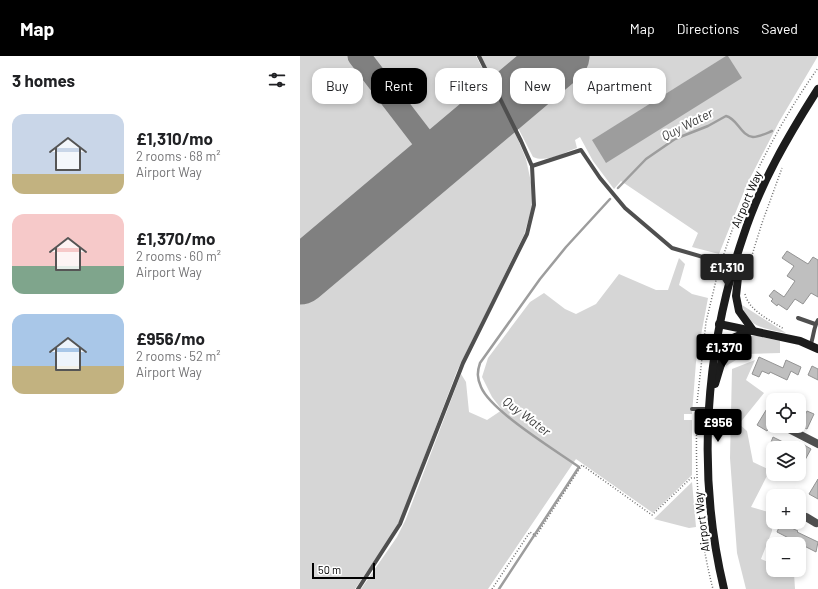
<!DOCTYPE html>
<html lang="en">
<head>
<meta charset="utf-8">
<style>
  :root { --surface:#fff; --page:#f6f6f6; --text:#202124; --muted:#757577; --accent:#000 }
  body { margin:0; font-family:Barlow,sans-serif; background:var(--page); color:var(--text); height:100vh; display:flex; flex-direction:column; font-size:15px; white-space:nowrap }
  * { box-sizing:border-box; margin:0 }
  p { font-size:13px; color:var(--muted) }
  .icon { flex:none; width:22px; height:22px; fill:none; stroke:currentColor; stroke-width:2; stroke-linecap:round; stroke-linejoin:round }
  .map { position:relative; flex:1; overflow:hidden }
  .drawer { display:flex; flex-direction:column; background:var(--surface); width:300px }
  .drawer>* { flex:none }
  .hud { position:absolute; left:12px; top:12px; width:380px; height:36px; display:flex; gap:8px }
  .tools { position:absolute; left:466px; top:337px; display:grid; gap:8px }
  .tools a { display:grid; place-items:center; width:40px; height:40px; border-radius:8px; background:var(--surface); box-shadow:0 2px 6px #0003; font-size:20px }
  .scale { position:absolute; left:12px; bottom:10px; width:63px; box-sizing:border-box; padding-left:4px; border:2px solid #000; border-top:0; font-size:11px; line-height:14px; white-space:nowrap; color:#000; -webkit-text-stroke:3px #fff; paint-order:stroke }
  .price { position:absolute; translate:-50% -34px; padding:0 9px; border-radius:4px; background:var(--accent); color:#fff; font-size:13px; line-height:26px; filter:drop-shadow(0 1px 2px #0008) }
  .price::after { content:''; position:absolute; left:50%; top:24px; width:12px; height:9px; margin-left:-6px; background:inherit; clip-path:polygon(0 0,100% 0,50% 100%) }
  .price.current { background:#222; color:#fff }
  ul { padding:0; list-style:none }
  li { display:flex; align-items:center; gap:12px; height:100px; padding:0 12px }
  li span { display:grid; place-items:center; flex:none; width:112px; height:80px; border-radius:12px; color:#555 }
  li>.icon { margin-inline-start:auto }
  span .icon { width:48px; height:48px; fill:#fffc; stroke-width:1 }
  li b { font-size:17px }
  h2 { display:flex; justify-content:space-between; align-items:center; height:48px; padding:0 12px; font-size:17px }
  .chip { padding:0 14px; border-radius:12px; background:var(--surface); box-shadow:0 2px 6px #0003; font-size:14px; line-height:36px }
  .chip.current { background:var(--accent); color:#fff }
  header { display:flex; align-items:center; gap:24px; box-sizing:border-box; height:56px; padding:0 20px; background:var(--accent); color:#fff }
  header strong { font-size:19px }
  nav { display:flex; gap:22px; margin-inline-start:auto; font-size:14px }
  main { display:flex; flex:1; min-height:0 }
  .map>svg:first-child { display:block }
  .green { fill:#d6d6d6 }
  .water { fill:#9d9d9d }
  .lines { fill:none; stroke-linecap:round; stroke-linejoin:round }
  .stream { stroke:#9d9d9d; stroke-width:2.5 }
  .taxiway { stroke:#808080; stroke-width:23 }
  .runway { stroke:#808080; stroke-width:57 }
  .building { fill:#bfbfbf; stroke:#939393 }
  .path { stroke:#717171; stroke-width:1.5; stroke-dasharray:1 2; stroke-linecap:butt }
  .lane { stroke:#4f4f4f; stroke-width:4 }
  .street { stroke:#4f4f4f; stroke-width:8 }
  .secondary { stroke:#1c1c1c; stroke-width:8 }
  .labels { text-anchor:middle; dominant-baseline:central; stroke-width:4; stroke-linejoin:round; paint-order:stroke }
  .street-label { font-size:12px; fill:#000; stroke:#fff }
  .water-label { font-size:13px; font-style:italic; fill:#3e3e3e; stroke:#fff }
</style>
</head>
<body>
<header>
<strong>Map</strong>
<nav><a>Map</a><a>Directions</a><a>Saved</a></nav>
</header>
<main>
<section class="drawer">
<h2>3 homes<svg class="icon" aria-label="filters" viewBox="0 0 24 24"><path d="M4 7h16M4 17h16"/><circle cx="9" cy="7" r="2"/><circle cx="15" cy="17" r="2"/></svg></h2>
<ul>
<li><span style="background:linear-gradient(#c9d6e8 75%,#c2b280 0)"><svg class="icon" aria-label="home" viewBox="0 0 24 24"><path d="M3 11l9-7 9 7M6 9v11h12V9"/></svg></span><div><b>£1,310/mo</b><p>2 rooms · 68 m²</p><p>Airport Way</p></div></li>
<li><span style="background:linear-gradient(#f6c9c9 65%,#7fa58c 0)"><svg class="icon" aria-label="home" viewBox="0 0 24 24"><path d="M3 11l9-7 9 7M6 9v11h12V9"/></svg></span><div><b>£1,370/mo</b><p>2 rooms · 60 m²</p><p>Airport Way</p></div></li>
<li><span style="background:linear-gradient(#a9c7e8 65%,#c2b280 0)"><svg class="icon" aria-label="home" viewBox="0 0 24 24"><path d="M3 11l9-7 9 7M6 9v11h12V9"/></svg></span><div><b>£956/mo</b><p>2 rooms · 52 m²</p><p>Airport Way</p></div></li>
</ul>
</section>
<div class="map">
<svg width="518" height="533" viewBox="0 0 518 533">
  <rect width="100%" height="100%" fill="#fff"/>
  <g class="green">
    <path d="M0 0H176L214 74 226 103 232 131V151L224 179 157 315 101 462 92 479 55 533H0Z"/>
    <path d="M181 0H518L479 66 447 128 419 198 392 191 398 177 321 125 314 133 293 105 280 81 275 84 277 92C263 97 246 107 233 101Z"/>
    <path d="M379 202 385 208 379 229 392 238 408 242 396 306 392 358H384V364H392V419L353 457 276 403 188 533H61L97 481 106 463 161 318 166 326 169 356 187 364 202 354 192 341 182 321 188 302 230 246 244 237 265 253 276 258 296 248 319 218 356 234H368Z"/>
    <path d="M442 249 486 277C466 272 448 273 442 249Z"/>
    <path d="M446 280H458L480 285V297L446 298 426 310C430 295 432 287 446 280Z"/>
    <path d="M455 304 446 324 464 337 439 368 447 375 453 406 470 414 451 451 472 457V475L461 503 473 508V514H487L494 517 495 533H446L437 497 430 402 432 313Z"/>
    <path d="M392 426 396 471 389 472 354 463Z"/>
  </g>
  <path class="water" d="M426 0H428L442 22 306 107 292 84Z"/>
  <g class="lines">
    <g class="stream">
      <path d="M318 132 346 103 375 83 408 70 426 60C437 62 441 80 453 81 459 81 467 77 472 75"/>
      <path d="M199 533 279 411C255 394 191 355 181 331 177 322 177 316 180 307L240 223 266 191 310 143"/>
    </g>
    <path class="taxiway" d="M59 0 138 103"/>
    <path class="runway" d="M0 220 261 0"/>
  </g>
  <g class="building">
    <path d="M487 195 508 208 513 201 518 204V241L511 237 503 248 495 243 487 254 478 248 477 250 471 245 473 243 469 240 474 234 484 241 495 225 487 220 494 210 482 202Z"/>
    <path d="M459 301 483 312 486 304 501 311 498 319 491 315 487 324 470 316 469 318 462 315 459 321 452 318Z"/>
    <path d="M512 310 518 313V324L508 319Z"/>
    <path d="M468 351 473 355V365L467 375 457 369Z"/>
    <path d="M507 355 514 358 507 373 499 369V358L504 361Z"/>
    <path d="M473 381 481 385 496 392H476L470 389Z"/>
    <path d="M499 386 511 393 499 415Z"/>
    <path d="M518 423V443L509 438Z"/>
    <path d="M481 467 498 475 497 476 518 486 516 496 477 476Z"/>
  </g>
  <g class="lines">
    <g class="path">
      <path d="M423 201C444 134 477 70 518 12"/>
      <path d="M448 212 462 167 482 112"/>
      <path d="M445 238C449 255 470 264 484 273"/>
      <path d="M397 347 406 266 419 212"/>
      <path d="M397 358C395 416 398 477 413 533"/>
      <path d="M192 533 230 476 236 480 282 409 352 459 391 422H397"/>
    </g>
    <g class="lane">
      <path d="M232 110 281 94 300 122 325 152 372 192 434 210"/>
      <path d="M498 262 515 268"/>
      <path d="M510 290C514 281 513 272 518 264"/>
      <path d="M392 353H408"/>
      <path d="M58 533 100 468 163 307 227 178 234 149 232 110 221 85 179 0"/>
    </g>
    <g class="street">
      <path d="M483 370 518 388"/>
      <path d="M506 461 516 467"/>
    </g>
    <g class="secondary">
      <path d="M440 203 436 240 439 255 452 273"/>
      <path d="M419 268 500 285 518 293"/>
      <path d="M415 328 425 295 433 282 452 274"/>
      <path d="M424 533C396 417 405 293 443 181 460 128 488 80 518 33"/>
    </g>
  </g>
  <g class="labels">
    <g class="street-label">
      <text transform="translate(446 143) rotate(-67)">Airport Way</text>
      <text transform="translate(401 466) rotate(-97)">Airport Way</text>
    </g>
    <g class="water-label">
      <text transform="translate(387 68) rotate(-27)">Quy Water</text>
      <text transform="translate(227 360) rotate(37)">Quy Water</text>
    </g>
  </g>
</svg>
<div class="tools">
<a><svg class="icon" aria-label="locate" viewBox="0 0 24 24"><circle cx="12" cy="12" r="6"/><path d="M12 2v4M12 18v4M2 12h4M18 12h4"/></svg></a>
<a><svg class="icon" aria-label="layers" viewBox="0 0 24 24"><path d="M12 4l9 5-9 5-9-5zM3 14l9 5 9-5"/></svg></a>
<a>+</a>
<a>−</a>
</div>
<div class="scale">50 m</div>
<b class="price current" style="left:427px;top:232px">£1,310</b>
<b class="price" style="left:424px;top:312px">£1,370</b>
<b class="price" style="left:418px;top:387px">£956</b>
<div class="hud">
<a class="chip">Buy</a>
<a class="chip current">Rent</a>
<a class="chip">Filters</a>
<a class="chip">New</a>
<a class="chip">Apartment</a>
</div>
</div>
</main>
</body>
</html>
